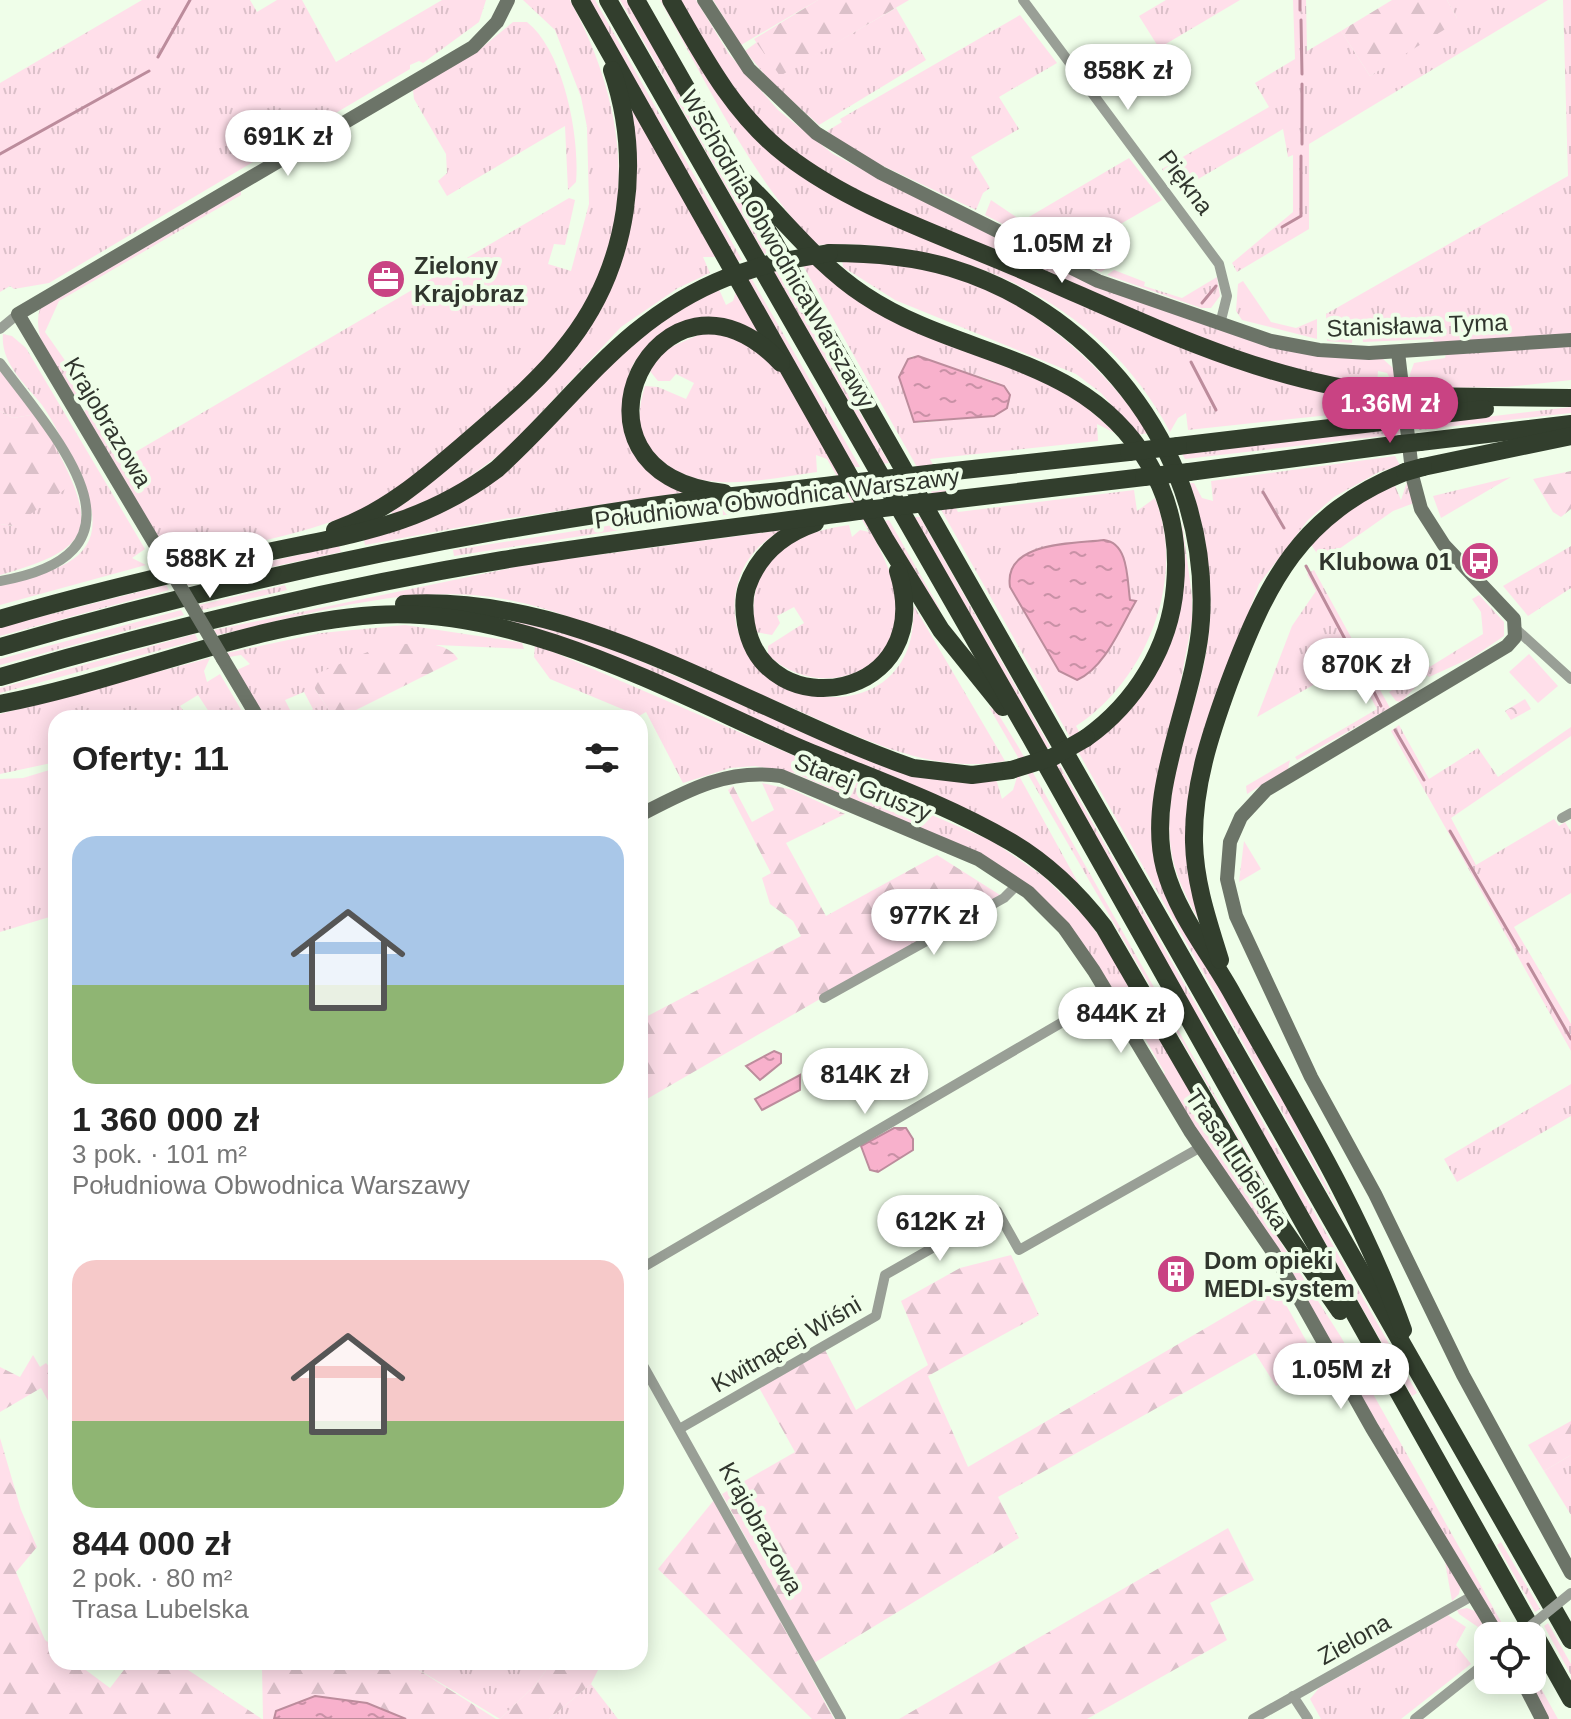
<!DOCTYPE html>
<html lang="pl">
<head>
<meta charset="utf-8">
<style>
  :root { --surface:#fff; --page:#f6f6f6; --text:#222; --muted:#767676; --accent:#c94383 }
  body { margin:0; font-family:Helvetica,sans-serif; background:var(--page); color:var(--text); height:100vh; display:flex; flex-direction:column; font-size:30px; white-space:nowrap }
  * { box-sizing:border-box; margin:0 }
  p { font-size:26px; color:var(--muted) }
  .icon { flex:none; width:44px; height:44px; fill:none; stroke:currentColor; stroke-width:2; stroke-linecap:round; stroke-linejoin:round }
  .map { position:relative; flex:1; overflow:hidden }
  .panel { position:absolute; left:48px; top:710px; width:600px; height:960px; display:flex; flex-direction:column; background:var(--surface); border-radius:24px; box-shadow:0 4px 20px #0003 }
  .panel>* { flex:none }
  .controls { position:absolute; left:1474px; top:1622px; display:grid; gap:16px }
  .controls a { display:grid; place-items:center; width:72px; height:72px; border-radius:16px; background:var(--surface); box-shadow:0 4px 20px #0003; font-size:40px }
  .price { position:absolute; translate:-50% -68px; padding:0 18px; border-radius:28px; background:#fff; color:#222; font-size:26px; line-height:52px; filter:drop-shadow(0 2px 4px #0008) }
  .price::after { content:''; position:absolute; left:50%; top:48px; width:24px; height:18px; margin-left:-12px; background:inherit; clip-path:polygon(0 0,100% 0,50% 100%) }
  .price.selected { background:var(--accent); color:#fff }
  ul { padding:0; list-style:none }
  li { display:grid; align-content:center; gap:16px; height:424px; padding:0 24px }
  li span { display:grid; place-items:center; height:248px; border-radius:24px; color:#555 }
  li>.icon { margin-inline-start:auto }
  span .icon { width:144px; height:144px; fill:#fffc; stroke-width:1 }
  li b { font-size:34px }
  h2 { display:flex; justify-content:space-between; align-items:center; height:96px; padding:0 24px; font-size:34px }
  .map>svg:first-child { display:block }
  .grass { fill:url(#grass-tufts); fill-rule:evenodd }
  .forest { fill:url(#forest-firs) }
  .park { fill:url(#park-crowns) }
  .pitch { fill:#ffdfea }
  .water { fill:url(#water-ripples); stroke:#bc8c9c; stroke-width:2 }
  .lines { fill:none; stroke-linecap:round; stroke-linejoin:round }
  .stream { stroke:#bc8c9c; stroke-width:3 }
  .street { stroke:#999f96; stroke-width:10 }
  .secondary { stroke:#6c7468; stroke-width:14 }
  .highway { stroke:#323e2d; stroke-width:18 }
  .street-bridge { stroke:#999f96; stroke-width:10 }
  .secondary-bridge { stroke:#6c7468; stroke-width:14 }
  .highway-bridge { stroke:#323e2d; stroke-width:18 }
  .labels { text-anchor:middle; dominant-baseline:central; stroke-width:8; stroke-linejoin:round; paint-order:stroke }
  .street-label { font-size:24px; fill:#30352d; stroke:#effee9 }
  .poi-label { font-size:24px; font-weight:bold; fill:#30352d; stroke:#effee9; text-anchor:start }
</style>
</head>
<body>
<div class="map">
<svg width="1571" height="1719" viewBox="0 0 1571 1719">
  <defs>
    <pattern id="grass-tufts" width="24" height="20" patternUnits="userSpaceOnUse" patternTransform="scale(2)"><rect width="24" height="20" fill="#ffdfea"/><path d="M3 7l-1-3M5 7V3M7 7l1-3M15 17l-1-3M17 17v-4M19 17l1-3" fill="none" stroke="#dbc0c9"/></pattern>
    <pattern id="forest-firs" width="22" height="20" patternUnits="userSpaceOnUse" patternTransform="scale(2)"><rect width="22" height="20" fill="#ffdfea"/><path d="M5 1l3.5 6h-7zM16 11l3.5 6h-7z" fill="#dbc0c9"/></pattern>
    <pattern id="park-crowns" width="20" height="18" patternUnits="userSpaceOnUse" patternTransform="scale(2)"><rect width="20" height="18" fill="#ffdfea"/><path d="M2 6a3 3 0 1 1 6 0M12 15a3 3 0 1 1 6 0" fill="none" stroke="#dbc0c9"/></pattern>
    <pattern id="water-ripples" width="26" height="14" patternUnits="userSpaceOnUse" patternTransform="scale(2)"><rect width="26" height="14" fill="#f8b1cc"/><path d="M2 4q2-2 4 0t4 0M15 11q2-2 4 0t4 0" fill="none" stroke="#c991a6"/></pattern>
  </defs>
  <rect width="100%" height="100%" fill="#effee9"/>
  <g class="grass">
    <path d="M142 0H250L257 12 277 0H302L336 62 442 0H486L479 22 423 63 419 61 410 65V69L49 283 14 289 10 286 0 292V83Z"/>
    <path d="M523 0H570C633 117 643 244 551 351 529 377 502 399 476 422 444 450 411 486 372 505 311 535 238 545 173 561L180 548 178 537 163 545 84 413 85 410 96 404 132 454 569 198 575 200 565 245 554 244 548 264 571 271 589 204 587 127 581 97 555 30Z"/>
    <path d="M589 0H595L742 260 737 261Z"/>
    <path d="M620 0H626L770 253 764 254Z"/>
    <path d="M660 0H664L784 159 1198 351 1395 399 1396 408 1188 430 1186 413 1178 418 1170 432C1103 303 959 236 816 245 750 176 707 83 660 0Z"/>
    <path d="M676 0H696L729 54 778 110 833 154 913 196 1190 319 1383 359 1394 369 1395 388 1387 373 1378 371 1377 384 1368 387 1253 360 881 202 804 162 743 106Z"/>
    <path d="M713 0H818L741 45Z"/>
    <path d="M1166 0H1240L1159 48 1139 16Z"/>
    <path d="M1293 0H1306L1307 51 1341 31 1370 76 1457 18 1447 0H1548L1309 144V229L1237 272 1232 263 1293 212V155L1288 157 1283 129 1178 191 1162 169 1269 107 1255 83 1295 59Z"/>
    <path d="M1563 0H1571V335L1434 343 1433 339 1363 342 1362 334 1353 332 1352 343 1327 341 1326 314 1568 176Z"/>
    <path d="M896 8 926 60 819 125 770 81 745 51 757 42 780 75Z"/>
    <path d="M1020 15 1057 63 999 97 1019 129 971 157 990 188 983 193 976 210 856 153 827 131 842 122 840 119Z"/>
    <path d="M513 22H527C564 51 580 138 576 182L568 190 565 126 447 196 438 181 447 173 446 154 414 99 413 90 479 50Z"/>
    <path d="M629 94 716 257H703L710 273 678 288 621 327 507 449 453 489 393 515 390 511 536 391 630 225 637 165Z"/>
    <path d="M1129 158 1162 200 1098 237 1108 256 1122 248 1125 253 1104 265 1107 268 1101 272 1057 252 1060 244 1055 242 1052 249 985 215 991 200 1022 221Z"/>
    <path d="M241 188V195L59 301 45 332 90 396 78 402C61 373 28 339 41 306Z"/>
    <path d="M842 259C866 261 891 262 915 266 1011 282 1097 356 1149 433L1138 435 1101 393 1076 374 895 300 843 267Z"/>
    <path d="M814 263 1072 395 1117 434 1097 424 1098 441 930 459 958 512 1134 490 1137 511 1155 498C1187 578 1147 680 1076 726L1087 746C1101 735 1117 723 1130 710 1172 666 1184 580 1182 522L1192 596V621L1152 835 1345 1223 802 264ZM912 356 995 381 994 416 918 423 899 377ZM1104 540C1128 543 1127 581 1130 601L1135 602 1091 670 1033 550Z"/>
    <path d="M777 269 889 463 882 464 771 270Z"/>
    <path d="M1114 270 1145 282 1144 286 1182 298 1217 277 1220 296 1211 308H1201L1107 275Z"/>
    <path d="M750 276 860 467H853L744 277Z"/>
    <path d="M1243 281 1271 322 1296 328 1317 319V339L1242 320 1236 311 1238 284Z"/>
    <path d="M718 287 726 305 733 301 736 291 774 345 732 324C712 328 669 333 653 343 624 361 622 399 626 428L694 491 504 519 365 545 364 540 423 521 483 490 515 463 624 346Z"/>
    <path d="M703 333C712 334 726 333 734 336 748 342 767 359 778 369 800 391 894 565 897 595 905 672 822 704 768 655V646L804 623 794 607 777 616 780 623 772 635 755 632C745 563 784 534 849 525L852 537 860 530 869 532 827 459 816 455 817 472C764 479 697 498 656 455 636 434 637 412 645 386L658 387 686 399 694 383 676 374 670 381H658L649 370 664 350Z"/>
    <path d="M3 334 12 336 26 348 145 549 132 558 146 565 0 605V583C80 569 118 547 74 464 64 445 55 423 42 405 26 385 0 363 3 334Z"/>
    <path d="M1571 345V380L1507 387 1425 388V377L1417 380 1412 389 1410 374 1414 363 1445 358 1446 354Z"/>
    <path d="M0 371 37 414 13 418 0 411Z"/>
    <path d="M1571 407V413L1419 430 1418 425Z"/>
    <path d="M1399 428 1400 434 1185 459 1182 454Z"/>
    <path d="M53 442C97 526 97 548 0 575V524L14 526Z"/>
    <path d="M1395 456 1400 465 1379 472 1334 497 1308 520 1259 584 1199 748 1202 926C1191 906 1180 886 1174 864 1156 796 1195 720 1206 653 1216 596 1208 537 1190 483H1194L1202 498 1213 501 1211 481Z"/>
    <path d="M1511 477 1441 518 1433 496Z"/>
    <path d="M1408 479 1414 503 1393 511 1322 561 1308 540 1393 481 1401 500Z"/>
    <path d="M839 496 842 501 691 519 454 556 453 550 651 519Z"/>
    <path d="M913 517H920L1050 747 1045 749Z"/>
    <path d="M889 520 940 609 939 613 884 521Z"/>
    <path d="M782 530C757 544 741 563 736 591 718 694 874 739 908 648 913 635 913 620 914 606L1005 761C932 775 861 738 797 710 745 688 693 667 640 645 597 627 555 609 509 600 411 581 312 614 217 635L214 630 530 564Z"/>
    <path d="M339 546 341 552 188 585 184 580Z"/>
    <path d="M1571 546V588L1528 616 1503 586Z"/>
    <path d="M1314 570 1390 708 1297 760 1295 757 1377 709 1352 663 1257 717 1292 626 1316 591 1307 574Z"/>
    <path d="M166 585 169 590 0 636V627Z"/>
    <path d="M285 585 287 590 202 610 199 605Z"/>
    <path d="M1479 595 1504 622V636L1473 657 1429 677 1427 675 1401 702 1396 701 1389 692 1483 634 1481 612 1472 599Z"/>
    <path d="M181 610 184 615 0 665V659Z"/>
    <path d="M509 621 543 624 622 653 875 762 996 779 1002 799 1013 790 1018 774 1081 888 1055 865 536 629Z"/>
    <path d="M405 625 511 641 522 643 524 649 437 645 315 689 334 718H306L313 709 304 692 285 700 294 718H264L237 670 250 664 241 655 229 657 227 653 321 633Z"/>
    <path d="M195 634 198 640 0 693V688Z"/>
    <path d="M535 644 992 841 1043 876 1085 917 1102 940 1251 1196 1341 1337 1508 1634 1503 1636 1347 1372 1161 1077 1165 1073 1136 1023 1132 1025 1099 968 983 856 794 773 755 766 730 768 683 783 646 712 639 716 550 679 534 657Z"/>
    <path d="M210 658 204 671 207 682 220 674 246 718H213L198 695 180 706 183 710 173 718H56V762L0 774V714Z"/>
    <path d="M989 707 997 712 1019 748 1295 1237Z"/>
    <path d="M1399 725 1429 779 1478 748 1498 777 1571 727V736L1451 818 1476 865 1554 819 1559 826 1565 822 1571 832V893L1514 927 1571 1024V1051L1391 731Z"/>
    <path d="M1290 760 1288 769 1247 794 1246 786Z"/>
    <path d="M1058 762 1417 1393 1412 1396 1053 763Z"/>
    <path d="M56 768V915L0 932V779L23 778Z"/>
    <path d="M1244 841 1261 869 1239 882Z"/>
    <path d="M1571 1084V1116L1457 1182 1444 1159Z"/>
    <path d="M1571 1455V1515L1544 1471Z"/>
    <path d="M1501 1542 1540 1609 1535 1612 1497 1545Z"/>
    <path d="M1443 1551 1461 1583 1459 1594 1452 1601Z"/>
    <path d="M1467 1608 1477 1612 1491 1636 1459 1614 1457 1610Z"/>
    <path d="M1448 1615 1466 1627 1456 1645 1471 1664 1401 1719H1321L1310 1699 1319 1688Z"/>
    <path d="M1548 1623 1571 1664V1675L1544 1626Z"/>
    <path d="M406 1662H552L536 1684 500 1719Z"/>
    <path d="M1532 1672 1558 1719H1548L1528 1680H1532Z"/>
    <path d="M591 1684 618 1719H549Z"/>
  </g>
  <g class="forest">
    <path d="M818 0H909L780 76 754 39Z"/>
    <path d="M1392 0H1447L1457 18 1455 23 1370 76 1341 31Z"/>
    <path d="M0 411 13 418 37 414 53 442 68 487 14 526 0 524Z"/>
    <path d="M1571 471V509L1561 517 1553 512 1533 479Z"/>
    <path d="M384 645C407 645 444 637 458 659L340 718H334L315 689 316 674Z"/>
    <path d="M762 783 793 790 845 814 786 843 826 916 937 855 1000 895 640 1103V1020L801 936 793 921 770 904 762 878 771 873 728 790 733 786 752 822 774 810Z"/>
    <path d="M1011 1255 1039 1315 928 1376 968 1467 1276 1287 1317 1360 1276 1386 1255 1353 998 1497 1019 1538 814 1663 722 1494 795 1452 757 1384 823 1346 856 1410 928 1365 901 1301 960 1268Z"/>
    <path d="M33 1355 40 1367 46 1363 56 1375V1415L41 1388 0 1412V1367L20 1377Z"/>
    <path d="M1571 1421V1455L1544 1471 1528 1445Z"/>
    <path d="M0 1438 21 1510 37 1547 16 1572 45 1640 56 1648V1662H75L110 1688 130 1662H176L262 1719H0Z"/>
    <path d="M714 1500 834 1719H812L658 1569Z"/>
    <path d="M1228 1528 1254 1580 1210 1603 1227 1640 1087 1719H899Z"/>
    <path d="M255 1662H406L496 1719H263L262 1667Z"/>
    <path d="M552 1662H602L591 1684 549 1719H500L536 1684Z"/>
  </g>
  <path class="park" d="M1525 699 1531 709 1511 720 1505 711Z"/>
  <path class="pitch" d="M1529 654 1558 686 1538 703 1509 672Z"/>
  <g class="water">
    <path d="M918 356 1004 386 1010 395 1007 408 994 416 914 422 899 377 908 359Z"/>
    <path d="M1104 540C1129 543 1127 580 1130 600L1136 601C1121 626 1105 668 1077 680L1059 671 1010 587C1003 541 1074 544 1104 540Z"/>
    <path d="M774 1051 781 1054V1063L760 1080 746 1066Z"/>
    <path d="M800 1075V1090L762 1110 755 1099Z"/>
    <path d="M894 1128H906L913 1139V1150L878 1172 870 1170 861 1146Z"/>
    <path d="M315 1696 367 1703 406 1719H274L276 1711Z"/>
  </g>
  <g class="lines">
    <g class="stream">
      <path d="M1300 0V10"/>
      <path d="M1301 20 1302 74"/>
      <path d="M158 57 190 0"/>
      <path d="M1302 84V144"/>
      <path d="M0 154 149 71"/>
      <path d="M1282 227 1301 216V156"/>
      <path d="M1202 303 1216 286"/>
      <path d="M1191 362 1216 410"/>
      <path d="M1263 492 1284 528"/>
      <path d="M1306 566 1354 656"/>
      <path d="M1361 666 1381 706"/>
      <path d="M1395 730 1424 780"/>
      <path d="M1450 831 1519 950"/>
      <path d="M1528 964 1571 1039"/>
    </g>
    <g class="street">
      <path d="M1023 0 1219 264 1227 296 1220 324"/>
      <path d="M0 329 18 314"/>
      <path d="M0 363C56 438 163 552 0 581"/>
      <path d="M1517 630 1571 679"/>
      <path d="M1562 818 1571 813"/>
      <path d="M824 998 1004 898 1018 884"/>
      <path d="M640 1269 1109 995"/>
      <path d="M640 1360 841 1719"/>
      <path d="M681 1428 876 1316 885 1275 997 1211 1019 1250 1201 1147"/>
      <path d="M1293 1696 1308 1719"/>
      <path d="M1253 1719 1474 1595"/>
      <path d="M1415 1719 1488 1661"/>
    </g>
    <g class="secondary">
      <path d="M704 0 749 69 816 133 881 173 1098 281 1271 341 1319 350 1369 353 1571 340"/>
      <path d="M1398 352 1413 479 1421 509 1444 545 1514 619 1515 637 1507 646 1266 790 1241 817 1230 842 1227 879 1236 916 1311 1077 1375 1194 1463 1375 1571 1573"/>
      <path d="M165 561 18 314 473 47 497 22 508 0"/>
      <path d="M223 659 258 718"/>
      <path d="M640 815C686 791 727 768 781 776L978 859 1028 892 1064 928 1094 971 1190 1131 1273 1252 1372 1428 1498 1636"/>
      <path d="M1522 1680 1542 1719"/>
    </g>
    <g class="highway">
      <path d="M580 0 885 539 941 630 1003 707"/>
      <path d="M608 0 1030 736 1571 1699"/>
      <path d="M636 0 1571 1640"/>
      <path d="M671 0C703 56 733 114 786 155 852 206 938 234 1015 267 1138 319 1258 382 1393 395"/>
      <path d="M745 182C785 220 817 264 864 295 961 360 1084 353 1149 464 1171 501 1179 544 1175 586 1170 648 1135 703 1086 738"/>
      <path d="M829 253C871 253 912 256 951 268 1102 314 1211 460 1201 620 1196 700 1144 791 1165 869 1178 916 1210 953 1233 995 1294 1104 1361 1212 1403 1330"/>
      <path d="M1414 396 1571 398"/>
      <path d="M1417 417 1485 409"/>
      <path d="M1420 442 1571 424"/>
      <path d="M1178 446 1398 420"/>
      <path d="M1423 467 1571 436"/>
      <path d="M1189 472 1401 444"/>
      <path d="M936 473 1129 452"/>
      <path d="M724 493C542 474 661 235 781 363"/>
      <path d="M950 500 1144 477"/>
      <path d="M815 523C783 534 758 555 747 587 743 599 744 612 746 624 764 728 939 702 898 571"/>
      <path d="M335 530C388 511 428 475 470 439 505 409 542 378 570 341 629 264 643 161 612 70"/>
      <path d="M404 604C582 593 748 711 913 768L972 775 1011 770"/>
      <path d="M0 619C84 594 169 575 254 555 348 534 417 529 497 469 578 396 622 319 728 277"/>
      <path d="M0 647C205 588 414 542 626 510 697 498 770 493 842 484"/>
      <path d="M0 677C165 629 333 588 503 560 620 541 739 527 858 511"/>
      <path d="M0 704C125 680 247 624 375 615 519 605 673 693 802 749 872 778 946 804 1011 842 1048 864 1078 893 1104 927L1261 1197 1340 1311"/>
      <path d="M1220 960C1208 921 1195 884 1194 842 1193 786 1210 735 1229 683 1267 582 1300 514 1405 472"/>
    </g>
    <path class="street-bridge" d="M1518 1636 1571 1593"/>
    <path class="secondary-bridge" d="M165 561 223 659"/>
    <g class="highway-bridge">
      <path d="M728 277 772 263 829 253"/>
      <path d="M1393 395 1414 396"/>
      <path d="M1398 420 1417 417"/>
      <path d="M1401 444 1420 442"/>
      <path d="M1129 452 1178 446"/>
      <path d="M1405 472 1423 467"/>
      <path d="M1144 477 1189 472"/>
      <path d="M842 484 936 473"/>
      <path d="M858 511 950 500"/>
      <path d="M1011 770 1053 757 1086 738"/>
    </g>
  </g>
  <defs>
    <symbol id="office-disc" viewBox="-11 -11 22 22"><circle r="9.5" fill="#c94383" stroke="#effee9"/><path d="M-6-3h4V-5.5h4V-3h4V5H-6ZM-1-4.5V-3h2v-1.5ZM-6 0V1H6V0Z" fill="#fff"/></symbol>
    <symbol id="bus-disc" viewBox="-11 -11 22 22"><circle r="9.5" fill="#c94383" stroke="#effee9"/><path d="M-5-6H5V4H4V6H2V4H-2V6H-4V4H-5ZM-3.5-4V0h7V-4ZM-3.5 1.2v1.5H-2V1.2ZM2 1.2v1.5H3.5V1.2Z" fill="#fff"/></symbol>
    <symbol id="building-disc" viewBox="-11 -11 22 22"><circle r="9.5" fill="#c94383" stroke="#effee9"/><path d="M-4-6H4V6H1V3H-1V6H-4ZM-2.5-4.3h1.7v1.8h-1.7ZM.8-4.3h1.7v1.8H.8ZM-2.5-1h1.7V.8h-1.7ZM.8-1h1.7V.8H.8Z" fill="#fff"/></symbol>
  </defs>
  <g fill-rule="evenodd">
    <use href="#office-disc" x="364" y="257" width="44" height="44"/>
    <use href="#bus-disc" x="1458" y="539" width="44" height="44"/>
    <use href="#building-disc" x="1154" y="1252" width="44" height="44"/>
  </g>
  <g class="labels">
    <g class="street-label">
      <text transform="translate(1186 182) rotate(53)">Piękna</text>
      <text transform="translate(778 249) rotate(60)">Wschodnia Obwodnica Warszawy</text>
      <text transform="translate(1417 325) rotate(-2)">Stanisława Tyma</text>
      <text transform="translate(108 422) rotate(59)">Krajobrazowa</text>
      <text transform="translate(777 498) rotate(-7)">Południowa Obwodnica Warszawy</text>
      <text transform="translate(863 787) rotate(22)">Starej Gruszy</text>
      <text transform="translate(1237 1159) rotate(56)">Trasa Lubelska</text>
      <text transform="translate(786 1344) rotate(-30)">Kwitnącej Wiśni</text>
      <text transform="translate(761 1528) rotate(61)">Krajobrazowa</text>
      <text transform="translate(1354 1639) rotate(-29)">Zielona</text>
    </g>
    <g class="poi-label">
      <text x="414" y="265">Zielony<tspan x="414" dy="28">Krajobraz</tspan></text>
      <text x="1452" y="561" text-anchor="end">Klubowa 01</text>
      <text x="1204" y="1260">Dom opieki<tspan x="1204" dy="28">MEDI-system</tspan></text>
    </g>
  </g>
</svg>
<div class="controls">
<a><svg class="icon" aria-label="locate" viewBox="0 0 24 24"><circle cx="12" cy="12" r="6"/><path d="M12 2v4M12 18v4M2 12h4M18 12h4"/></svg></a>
</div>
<b class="price" style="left:1128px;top:112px">858K zł</b>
<b class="price" style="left:288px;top:178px">691K zł</b>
<b class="price" style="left:1062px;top:285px">1.05M zł</b>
<b class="price selected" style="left:1390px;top:445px">1.36M zł</b>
<b class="price" style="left:210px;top:600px">588K zł</b>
<b class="price" style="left:1366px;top:706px">870K zł</b>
<b class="price" style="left:934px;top:957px">977K zł</b>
<b class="price" style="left:1121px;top:1055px">844K zł</b>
<b class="price" style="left:865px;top:1116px">814K zł</b>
<b class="price" style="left:940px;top:1263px">612K zł</b>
<b class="price" style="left:1341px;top:1411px">1.05M zł</b>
<section class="panel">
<h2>Oferty: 11<svg class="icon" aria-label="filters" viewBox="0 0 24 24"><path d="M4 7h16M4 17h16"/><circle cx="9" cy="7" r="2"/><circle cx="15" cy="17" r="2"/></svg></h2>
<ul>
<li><span style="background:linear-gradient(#a9c7e8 60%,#8fb573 0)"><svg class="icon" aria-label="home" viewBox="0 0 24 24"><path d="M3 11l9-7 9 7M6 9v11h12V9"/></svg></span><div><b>1 360 000 zł</b><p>3 pok. · 101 m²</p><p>Południowa Obwodnica Warszawy</p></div></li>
<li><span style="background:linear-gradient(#f6c9c9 65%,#8fb573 0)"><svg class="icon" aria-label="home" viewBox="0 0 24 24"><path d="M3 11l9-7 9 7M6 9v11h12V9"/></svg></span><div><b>844 000 zł</b><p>2 pok. · 80 m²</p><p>Trasa Lubelska</p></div></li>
</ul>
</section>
</div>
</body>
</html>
